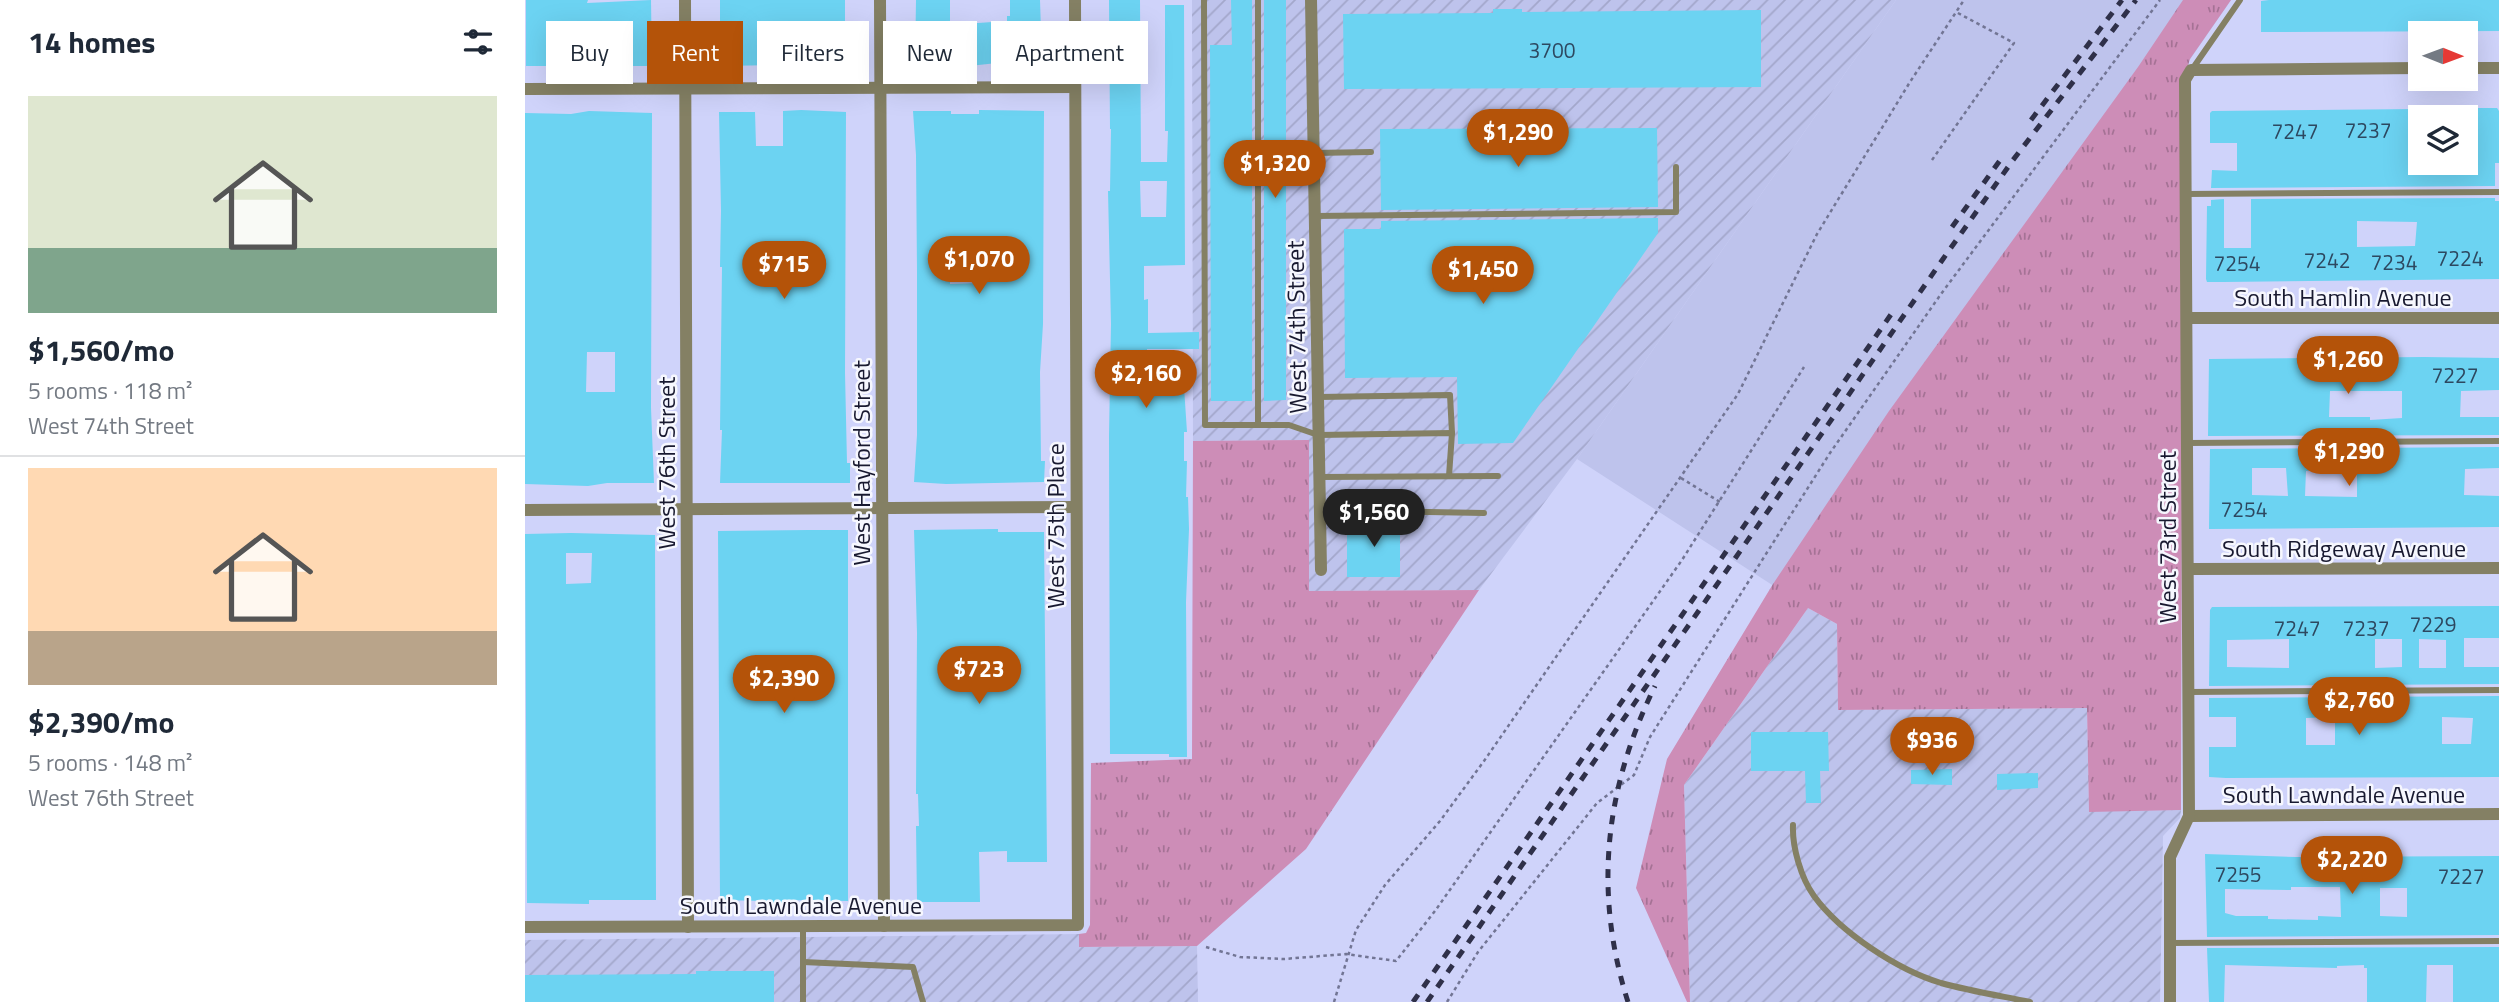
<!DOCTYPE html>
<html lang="en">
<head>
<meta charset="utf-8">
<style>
  :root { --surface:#fff; --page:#f2f2f3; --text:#1f2937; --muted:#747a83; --line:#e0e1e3; --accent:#b45309 }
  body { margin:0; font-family:"Titillium Web",sans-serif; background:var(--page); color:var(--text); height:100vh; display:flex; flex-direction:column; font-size:26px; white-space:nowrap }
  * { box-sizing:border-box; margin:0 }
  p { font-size:23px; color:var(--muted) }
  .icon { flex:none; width:38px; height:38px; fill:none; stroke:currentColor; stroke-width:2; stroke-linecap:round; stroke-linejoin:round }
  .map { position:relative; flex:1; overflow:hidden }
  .sheet { display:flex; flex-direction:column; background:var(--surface); width:525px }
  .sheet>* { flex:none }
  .banner { position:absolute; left:21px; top:21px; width:665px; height:63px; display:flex; gap:14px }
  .needle { width:46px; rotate:91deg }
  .tools { position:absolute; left:1883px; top:21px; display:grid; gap:14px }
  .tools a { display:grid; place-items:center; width:70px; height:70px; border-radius:0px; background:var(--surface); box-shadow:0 7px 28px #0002; font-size:35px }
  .price { position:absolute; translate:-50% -60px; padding:0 16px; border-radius:24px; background:var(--accent); color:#fff; font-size:23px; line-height:46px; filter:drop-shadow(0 2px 4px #0008) }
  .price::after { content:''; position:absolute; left:50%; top:42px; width:21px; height:16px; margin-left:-10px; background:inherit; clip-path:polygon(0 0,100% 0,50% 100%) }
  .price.current { background:#222; color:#fff }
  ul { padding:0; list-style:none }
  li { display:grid; align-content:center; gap:14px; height:371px; padding:0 28px }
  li+li { border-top:2px solid var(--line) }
  li span { display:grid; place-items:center; height:217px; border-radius:0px; color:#555 }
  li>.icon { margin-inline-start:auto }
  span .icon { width:126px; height:126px; fill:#fffc; stroke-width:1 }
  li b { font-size:30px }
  h2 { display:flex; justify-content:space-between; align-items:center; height:84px; padding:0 28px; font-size:30px }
  .chip { padding:0 24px; border-radius:0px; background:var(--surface); box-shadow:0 7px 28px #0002; font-size:24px; line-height:63px }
  .chip.current { background:var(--accent); color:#fff }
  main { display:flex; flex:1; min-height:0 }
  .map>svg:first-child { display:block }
  .built { fill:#bec3ec }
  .industrial { fill:url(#industrial-furrows) }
  .grass { fill:url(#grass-tufts) }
  .building { fill:#6cd3f2; fill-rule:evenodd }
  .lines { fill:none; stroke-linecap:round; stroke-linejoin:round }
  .path { stroke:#727594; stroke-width:2.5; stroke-dasharray:3.5 3.5; stroke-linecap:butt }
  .service { stroke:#848064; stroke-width:6 }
  .minor { stroke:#848064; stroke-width:12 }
  .rail { stroke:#2f3049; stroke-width:5; stroke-dasharray:9 9; stroke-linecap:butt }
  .labels { text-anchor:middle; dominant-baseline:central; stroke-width:5; stroke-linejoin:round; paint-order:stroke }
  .number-label { font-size:21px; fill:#2d4860 }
  .street-label { font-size:24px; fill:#181930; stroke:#f6f7fe }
</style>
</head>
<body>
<main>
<section class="sheet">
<h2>14 homes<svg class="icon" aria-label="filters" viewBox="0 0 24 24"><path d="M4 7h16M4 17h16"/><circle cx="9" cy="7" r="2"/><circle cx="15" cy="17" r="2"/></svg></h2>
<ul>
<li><span style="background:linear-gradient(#dfe7d0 70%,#7fa58c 0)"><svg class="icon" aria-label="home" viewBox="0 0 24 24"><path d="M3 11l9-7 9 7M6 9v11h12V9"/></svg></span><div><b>$1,560/mo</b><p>5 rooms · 118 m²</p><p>West 74th Street</p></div></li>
<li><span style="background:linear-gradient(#ffd9b3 75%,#b9a48a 0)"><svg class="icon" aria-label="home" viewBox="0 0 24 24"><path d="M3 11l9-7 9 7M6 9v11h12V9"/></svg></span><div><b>$2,390/mo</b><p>5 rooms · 148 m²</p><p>West 76th Street</p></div></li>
</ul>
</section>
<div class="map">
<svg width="1974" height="1002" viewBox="0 0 1974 1002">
  <defs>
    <pattern id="industrial-furrows" width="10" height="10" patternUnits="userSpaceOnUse" patternTransform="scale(1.75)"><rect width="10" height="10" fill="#bec3ec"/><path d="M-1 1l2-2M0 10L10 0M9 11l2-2" fill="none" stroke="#a3a7cb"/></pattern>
    <pattern id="grass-tufts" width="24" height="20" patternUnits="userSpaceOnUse" patternTransform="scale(1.75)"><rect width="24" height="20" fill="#cd8db7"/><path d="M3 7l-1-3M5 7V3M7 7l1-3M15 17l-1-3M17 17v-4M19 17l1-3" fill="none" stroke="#a57295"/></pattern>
  </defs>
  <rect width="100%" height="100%" fill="#cfd3fa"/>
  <path class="built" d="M1371 0H1706L1409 430 1283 608 1052 459Z"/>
  <g class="industrial">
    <path d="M667 0H1371L1052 459 954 590 784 591 783 440 668 441Z"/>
    <path d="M1283 608 1312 624 1313 710 1562 708 1564 811 1656 810 1655 818 1638 836 1635 1002H1165L1159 785Z"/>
    <path d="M554 934 555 947 672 946 673 1002H0V940Z"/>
  </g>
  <g class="grass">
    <path d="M1658 0H1706L1665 59 1658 81 1656 810 1564 812 1562 708 1313 710 1312 624 1283 608 1159 785 1165 1002H1162L1111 888 1142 759 1248 584 1364 411 1613 67Z"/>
    <path d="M784 440V591L954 590 781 849 672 946 554 947V934L561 933 565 925 566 763 667 759 668 441Z"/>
  </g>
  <g class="building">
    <path d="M1 0H63L62 3 126 0 127 66H1Z"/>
    <path d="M195 0H320V42H323V64L195 66Z"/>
    <path d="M391 0H425V23H453L482 21V16H485V0H515L517 63H472L435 67V65L390 64Z"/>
    <path d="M584 0H615L616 162H642L643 131H640V5H659L660 265 619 266V300L623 299V333L674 332V349H622V387H659L662 432H659V461H662L661 497H663L664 529 661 602 662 757H644V754H585L584 436 586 324 583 191H585L586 129H585ZM615 181H642L641 217H616Z"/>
    <path d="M706 0H727V401H686L685 45H707Z"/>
    <path d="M739 0H761V400L739 401Z"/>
    <path d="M1744 0H1974V31L1736 32V1Z"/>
    <path d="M968 9H997V12L1236 10V87L819 89 818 14 968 13Z"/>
    <path d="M1941 108H1972L1974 111V163H1970V186L1686 188 1687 170 1712 171V143H1685V113L1687 111 1895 109V169H1941Z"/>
    <path d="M276 110 321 112 320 373 322 463H325V483H195L197 430H195L197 267H195L196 211 194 112H230L231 146H258V111Z"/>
    <path d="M454 110 519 111 518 324 515 372 516 461H520L519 482 421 484 389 482 392 435V272L391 155 388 111H426V114H454ZM419 241 456 242V283L425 284V271H421Z"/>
    <path d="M64 111 127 113 126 408 129 483H82L63 486 0 484V113L46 114ZM62 352H90V392H61Z"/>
    <path d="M1132 128 1133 207 856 210 855 129Z"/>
    <path d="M1970 198V201H1974V279L1698 282H1682L1681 279 1682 206H1686V200L1699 199V248H1726V199ZM1832 221 1892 222 1890 246 1832 247Z"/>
    <path d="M1133 218V233L988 443 933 444 932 377 820 378 819 229H856V221Z"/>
    <path d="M1899 357 1974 358V390L1936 391 1935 417H1974V435L1683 436 1684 359ZM1805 391H1877V418L1845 420V417H1804Z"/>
    <path d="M1974 447V468L1940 469 1939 495 1974 496V527L1684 529 1685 449ZM1727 468H1761L1763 496 1727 495ZM1803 469 1832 470V497L1780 496 1781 471Z"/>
    <path d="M875 521V577H822V522Z"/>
    <path d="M473 529V532H519L522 862H482V851L454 852 455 902H392L391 826H394L393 794H391L392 633 389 530Z"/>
    <path d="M284 530H323V901L259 900 260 903 242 904 241 901 195 900 193 531Z"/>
    <path d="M46 533 130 535 131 900H64V904L2 903 0 534ZM41 553H67L66 583 41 584Z"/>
    <path d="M1974 606V638H1939V667H1974V684L1684 686 1685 610 1687 607ZM1764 639V668L1702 667V640ZM1850 639H1877V667L1850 668ZM1894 639 1921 640V668H1894Z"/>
    <path d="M1974 696V777L1701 778 1684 777V747H1711V717H1684V698ZM1810 717V745H1781V718ZM1917 717 1948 718 1946 744H1917Z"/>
    <path d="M1226 732H1303L1304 771H1295L1296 803H1281L1280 771H1226Z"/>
    <path d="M1427 769V785L1386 784V770Z"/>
    <path d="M1513 773V788L1472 790V774Z"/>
    <path d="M1680 854 1771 857 1974 856V935L1682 937ZM1766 887H1815L1816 917 1793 916V920L1743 919V916H1711L1700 913V889L1766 890ZM1855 888H1882V917L1855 916Z"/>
    <path d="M1974 947V1002H1928V965H1902L1901 1002H1842V968H1839V965L1812 966V968L1700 965 1699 1002H1684L1682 948Z"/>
    <path d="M171 971H249V1002H0V975L171 974Z"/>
  </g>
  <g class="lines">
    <g class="path">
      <path d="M1407 160 1489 43 1431 12"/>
      <path d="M1156 478 1195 502"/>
      <path d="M681 947 715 957 759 959 821 954 871 961 910 911 1157 560 1279 367"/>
      <path d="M809 1002 831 930 860 885 915 821 959 761 1213 394 1292 234 1385 82 1439 0"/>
      <path d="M922 1002 953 952 1072 803 1109 775 1125 737 1305 453 1416 294 1635 0"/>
    </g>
    <g class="service">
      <path d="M679 0 680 425H764L793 435 927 433 924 476"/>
      <path d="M1668 68 1715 0"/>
      <path d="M789 153 846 152"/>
      <path d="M1661 194 1974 192"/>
      <path d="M790 216 1151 212V167"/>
      <path d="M793 397 925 395 927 433"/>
      <path d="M733 425V0"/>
      <path d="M1663 443 1974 441"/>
      <path d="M794 477 973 476"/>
      <path d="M793 510 959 513"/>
      <path d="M1664 692 1974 690"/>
      <path d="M1268 825C1267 847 1276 878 1289 896 1316 933 1373 970 1416 983 1445 991 1476 996 1505 1002"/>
      <path d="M1645 943 1974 941"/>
      <path d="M278 962 388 967 398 1002"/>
      <path d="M278 1002V926"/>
    </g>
    <g class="minor">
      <path d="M160 0 163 927"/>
      <path d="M355 0 359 926"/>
      <path d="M786 0 796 570"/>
      <path d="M1941 68H1974"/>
      <path d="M0 89 550 87"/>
      <path d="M1662 318H1974"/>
      <path d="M0 510 551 507"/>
      <path d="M1664 569 1974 568"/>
      <path d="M1664 816 1974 814"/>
      <path d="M0 927 553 925 550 0"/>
      <path d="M1645 1002V857L1664 816 1660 80 1666 70 1895 68"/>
    </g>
    <g class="rail">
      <path d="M1506 120 1597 0"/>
      <path d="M1427 227 1476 159"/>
      <path d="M888 1002 1367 313"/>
      <path d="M902 1002 1418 259 1488 160 1611 0"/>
      <path d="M1103 1002C1068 892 1080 788 1130 686"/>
    </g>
  </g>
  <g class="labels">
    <g class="number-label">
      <text x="1027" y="50">3700</text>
      <text x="1843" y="130">7237</text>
      <text x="1770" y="131">7247</text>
      <text x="1935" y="258">7224</text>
      <text x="1802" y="260">7242</text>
      <text x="1869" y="262">7234</text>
      <text x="1712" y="263">7254</text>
      <text x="1930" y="375">7227</text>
      <text x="1719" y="509">7254</text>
      <text x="1908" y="624">7229</text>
      <text x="1772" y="628">7247</text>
      <text x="1841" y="628">7237</text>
      <text x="1713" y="874">7255</text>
      <text x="1936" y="876">7227</text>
    </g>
    <g class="street-label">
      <text x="1818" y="297">South Hamlin Avenue</text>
      <text transform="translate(771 327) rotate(-91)">West 74th Street</text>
      <text transform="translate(141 463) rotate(-90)">West 76th Street</text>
      <text transform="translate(336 463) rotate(-90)">West Hayford Street</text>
      <text transform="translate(530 526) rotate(-90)">West 75th Place</text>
      <text transform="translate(1642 537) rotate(-90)">West 73rd Street</text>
      <text x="1819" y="548">South Ridgeway Avenue</text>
      <text x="1819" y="794">South Lawndale Avenue</text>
      <text x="276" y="905">South Lawndale Avenue</text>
    </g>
  </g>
</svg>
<div class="tools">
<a><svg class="needle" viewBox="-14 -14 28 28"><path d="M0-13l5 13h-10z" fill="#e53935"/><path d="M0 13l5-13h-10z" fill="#747a83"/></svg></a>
<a><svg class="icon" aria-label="layers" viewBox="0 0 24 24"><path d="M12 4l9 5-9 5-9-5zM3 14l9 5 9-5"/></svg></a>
</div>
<b class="price" style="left:993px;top:169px">$1,290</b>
<b class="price" style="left:750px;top:200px">$1,320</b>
<b class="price" style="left:454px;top:296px">$1,070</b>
<b class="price" style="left:259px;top:301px">$715</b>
<b class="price" style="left:958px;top:306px">$1,450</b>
<b class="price" style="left:1823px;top:396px">$1,260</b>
<b class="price" style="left:621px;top:410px">$2,160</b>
<b class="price" style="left:1824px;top:488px">$1,290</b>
<b class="price current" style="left:849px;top:549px">$1,560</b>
<b class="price" style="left:454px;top:706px">$723</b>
<b class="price" style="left:259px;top:715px">$2,390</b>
<b class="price" style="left:1834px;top:737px">$2,760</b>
<b class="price" style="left:1407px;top:777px">$936</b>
<b class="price" style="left:1827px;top:896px">$2,220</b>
<div class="banner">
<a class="chip">Buy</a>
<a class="chip current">Rent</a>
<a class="chip">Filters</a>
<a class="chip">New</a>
<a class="chip">Apartment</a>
</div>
</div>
</main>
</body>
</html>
